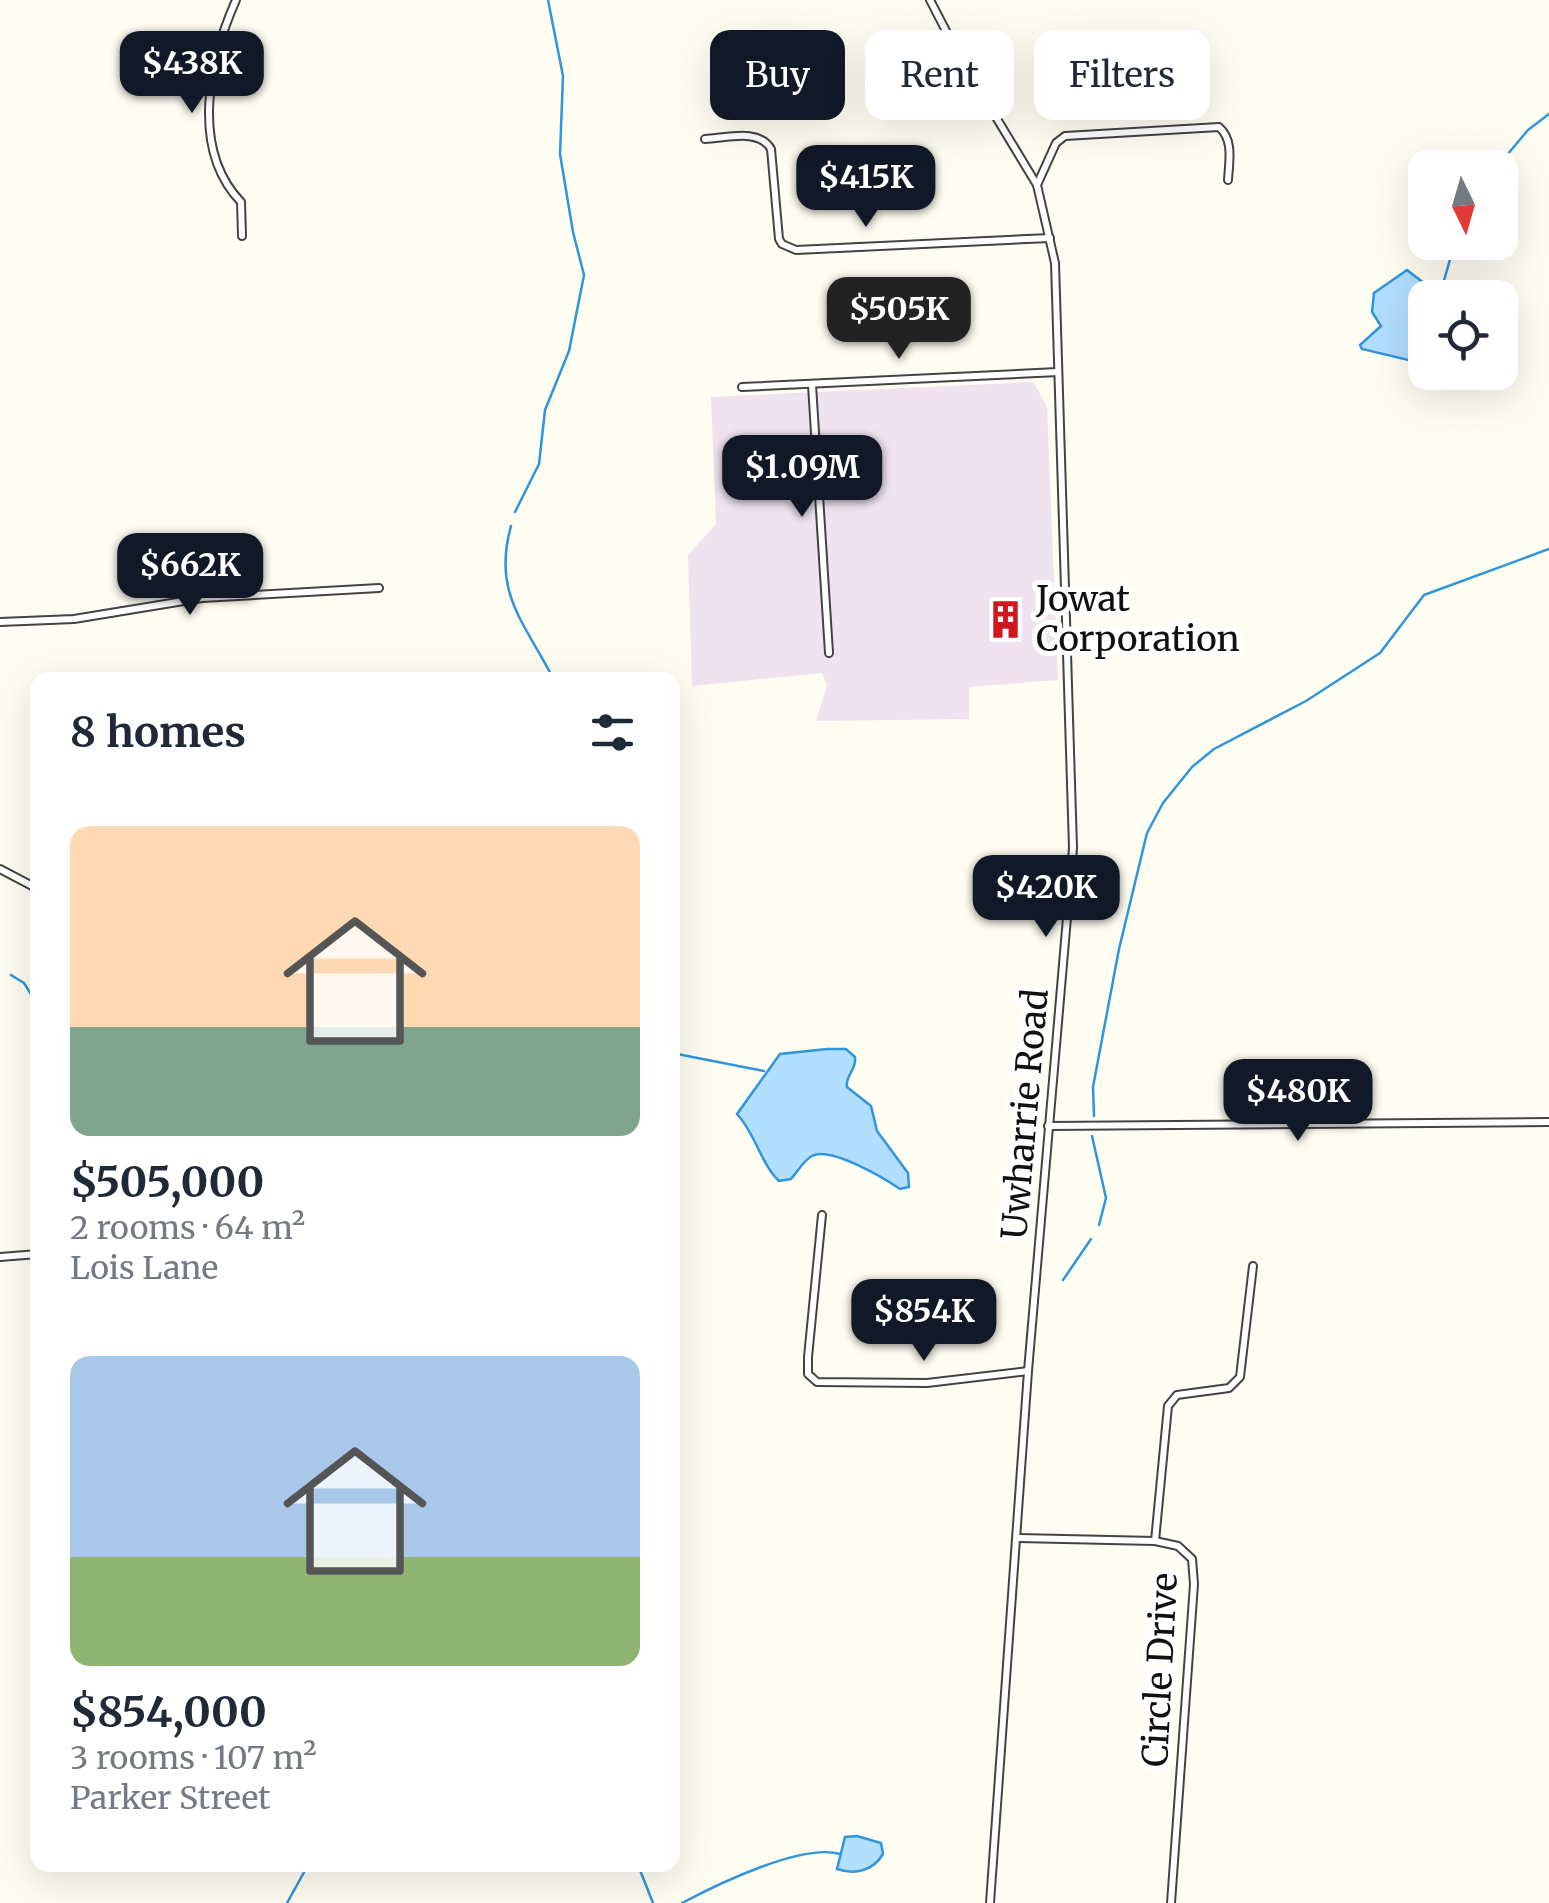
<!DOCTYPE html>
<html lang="en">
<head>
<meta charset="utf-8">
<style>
  :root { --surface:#fff; --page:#f2f2f3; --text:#1f2937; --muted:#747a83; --accent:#111827 }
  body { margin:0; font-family:Merriweather,serif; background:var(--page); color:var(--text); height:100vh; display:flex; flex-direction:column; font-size:38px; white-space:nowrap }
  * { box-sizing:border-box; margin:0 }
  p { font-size:32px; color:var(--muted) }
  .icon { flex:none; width:55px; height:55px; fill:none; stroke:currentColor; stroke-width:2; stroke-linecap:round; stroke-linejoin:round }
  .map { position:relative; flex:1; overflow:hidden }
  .details { position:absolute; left:30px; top:672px; width:650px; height:1200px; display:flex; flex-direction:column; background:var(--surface); border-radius:20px; box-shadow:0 10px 40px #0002 }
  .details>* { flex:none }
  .top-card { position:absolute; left:710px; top:30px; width:688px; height:90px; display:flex; gap:20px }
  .needle { width:65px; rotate:175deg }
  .buttons { position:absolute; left:1408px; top:150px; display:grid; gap:20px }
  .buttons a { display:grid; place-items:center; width:110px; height:110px; border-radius:20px; background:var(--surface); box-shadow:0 10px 40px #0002; font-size:50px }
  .price { position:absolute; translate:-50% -85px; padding:0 22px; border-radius:20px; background:var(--accent); color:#fff; font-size:32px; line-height:65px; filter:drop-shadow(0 2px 5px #0008) }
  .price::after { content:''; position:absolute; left:50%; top:60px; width:30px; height:22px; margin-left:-15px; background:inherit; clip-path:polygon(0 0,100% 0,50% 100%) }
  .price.current { background:#222; color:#fff }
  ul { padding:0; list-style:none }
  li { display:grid; align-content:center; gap:20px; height:530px; padding:0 40px }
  li span { display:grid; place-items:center; height:310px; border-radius:20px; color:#555 }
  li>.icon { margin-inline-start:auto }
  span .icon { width:180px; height:180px; fill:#fffc; stroke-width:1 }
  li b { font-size:42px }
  h2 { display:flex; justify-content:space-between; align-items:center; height:120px; padding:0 40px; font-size:42px }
  .chip { padding:0 35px; border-radius:20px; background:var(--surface); box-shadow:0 10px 40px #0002; font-size:35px; line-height:90px }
  .chip.current { background:var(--accent); color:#fff }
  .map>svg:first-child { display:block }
  .industrial { fill:#eee3ef }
  .water { fill:#b1dffd; stroke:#2f95dc; stroke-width:2.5 }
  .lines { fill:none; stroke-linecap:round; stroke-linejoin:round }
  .stream { stroke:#2f95dc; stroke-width:2.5 }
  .minor-casing { stroke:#434343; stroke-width:10 }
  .minor { stroke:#fff; stroke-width:6 }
  .labels { text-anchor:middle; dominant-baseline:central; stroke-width:10; stroke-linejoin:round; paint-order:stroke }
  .poi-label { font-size:35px; fill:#101010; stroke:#fff; text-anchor:start }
  .street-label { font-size:35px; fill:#101010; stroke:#fff }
</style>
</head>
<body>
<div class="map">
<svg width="1549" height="1903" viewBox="0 0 1549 1903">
  <rect width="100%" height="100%" fill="#fffdf2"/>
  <path class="industrial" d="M1033 382 1047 406 1058 680 969 687V719L816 721 827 685 822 673 692 686 688 555 716 524 711 397Z"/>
  <g class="water">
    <path d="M1407 270 1442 297 1425 298V364L1362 349 1360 345 1381 326 1372 312 1374 293Z"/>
    <path d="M827 1049H846L855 1057C857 1070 845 1075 847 1087L871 1106 877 1131 908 1173 909 1187 900 1189C884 1178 830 1146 812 1156 804 1160 797 1172 791 1179L779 1181C761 1164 755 1133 737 1114L780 1054Z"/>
    <path d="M857 1836 881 1843 883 1854C873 1871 855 1875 837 1869L845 1837Z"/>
  </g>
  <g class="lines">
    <g class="stream">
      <path d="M1496 168 1528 130 1549 114"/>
      <path d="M1439 298 1455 242"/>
      <path d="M515 512 539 464 545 410 569 351 584 275 573 232 560 154 563 76 548 0"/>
      <path d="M511 526C492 593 525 623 554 680"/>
      <path d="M11 975 24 983 38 1005"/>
      <path d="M672 1053 764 1071"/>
      <path d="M1094 1116 1093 1087 1119 949 1147 833 1163 803 1192 767 1214 749 1306 701 1380 653 1424 595 1549 549"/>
      <path d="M1092 1136 1106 1198 1099 1225"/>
      <path d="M1063 1280 1091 1239"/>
      <path d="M638 1865 653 1903"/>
      <path d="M287 1903 308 1865"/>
      <path d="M682 1903C718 1884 802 1843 840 1854"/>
    </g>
    <defs>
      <g id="minor">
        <path d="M236 0C209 61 190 149 241 202L242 236"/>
        <path d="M930 0 959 56 1037 185 1055 263 1073 848 1028 1371 990 1903"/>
        <path d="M705 139C727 138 759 128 771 149L779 239 782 244 796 250 1050 238"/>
        <path d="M1037 185 1056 143 1065 136 1219 127C1234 140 1229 162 1228 180"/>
        <path d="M812 385 829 653"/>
        <path d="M742 387 1058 372"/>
        <path d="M0 622 74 619 202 598 379 588"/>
        <path d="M0 869 38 889"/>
        <path d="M1048 1126 1549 1122"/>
        <path d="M822 1215 808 1357V1374L817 1382 927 1383 1028 1371"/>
        <path d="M0 1257 38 1254"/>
        <path d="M1018 1538 1155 1541 1178 1546 1192 1559 1194 1584 1171 1903"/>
        <path d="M1155 1541 1168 1406 1177 1395 1229 1388 1240 1377 1253 1266"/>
      </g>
    </defs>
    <use href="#minor" class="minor-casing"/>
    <use href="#minor" class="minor"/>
  </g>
  <defs>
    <symbol id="building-bare" viewBox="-9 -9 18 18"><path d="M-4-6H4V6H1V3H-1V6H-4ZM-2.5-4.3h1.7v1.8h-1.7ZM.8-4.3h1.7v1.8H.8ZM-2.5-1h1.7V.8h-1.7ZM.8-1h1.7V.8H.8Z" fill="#d0171d" stroke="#fff" stroke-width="2.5" paint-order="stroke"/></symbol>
  </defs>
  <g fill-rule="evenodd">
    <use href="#building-bare" x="978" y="592" width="55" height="55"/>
  </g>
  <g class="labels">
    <g class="poi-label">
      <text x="1036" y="599">Jowat<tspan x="1036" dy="40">Corporation</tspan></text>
    </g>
    <g class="street-label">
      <text transform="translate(1025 1114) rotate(-85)">Uwharrie Road</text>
      <text transform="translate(1160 1670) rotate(-87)">Circle Drive</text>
    </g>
  </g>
</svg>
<div class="buttons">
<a><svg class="needle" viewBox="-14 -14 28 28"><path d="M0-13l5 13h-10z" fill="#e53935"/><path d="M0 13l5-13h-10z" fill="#747a83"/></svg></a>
<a><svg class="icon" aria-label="locate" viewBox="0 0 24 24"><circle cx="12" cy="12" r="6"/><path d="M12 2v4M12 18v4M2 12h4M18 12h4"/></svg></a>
</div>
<b class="price" style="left:192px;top:116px">$438K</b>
<b class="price" style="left:866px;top:230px">$415K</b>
<b class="price current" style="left:899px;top:362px">$505K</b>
<b class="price" style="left:802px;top:520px">$1.09M</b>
<b class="price" style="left:190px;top:618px">$662K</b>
<b class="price" style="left:1046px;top:940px">$420K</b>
<b class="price" style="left:1298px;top:1144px">$480K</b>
<b class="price" style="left:924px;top:1364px">$854K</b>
<div class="top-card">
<a class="chip current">Buy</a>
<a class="chip">Rent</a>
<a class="chip">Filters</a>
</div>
<section class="details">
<h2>8 homes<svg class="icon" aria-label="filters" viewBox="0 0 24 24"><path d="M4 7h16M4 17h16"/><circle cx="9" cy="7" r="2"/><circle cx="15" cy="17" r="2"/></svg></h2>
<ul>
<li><span style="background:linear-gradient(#ffd9b3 65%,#7fa58c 0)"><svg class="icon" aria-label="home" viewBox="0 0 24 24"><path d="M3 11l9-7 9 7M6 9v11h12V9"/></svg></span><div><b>$505,000</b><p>2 rooms · 64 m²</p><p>Lois Lane</p></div></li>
<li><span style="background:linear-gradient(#a9c7e8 65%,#8fb573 0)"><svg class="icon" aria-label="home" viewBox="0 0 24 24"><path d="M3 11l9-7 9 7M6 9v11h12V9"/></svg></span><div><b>$854,000</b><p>3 rooms · 107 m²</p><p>Parker Street</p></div></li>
</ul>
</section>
</div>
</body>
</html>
